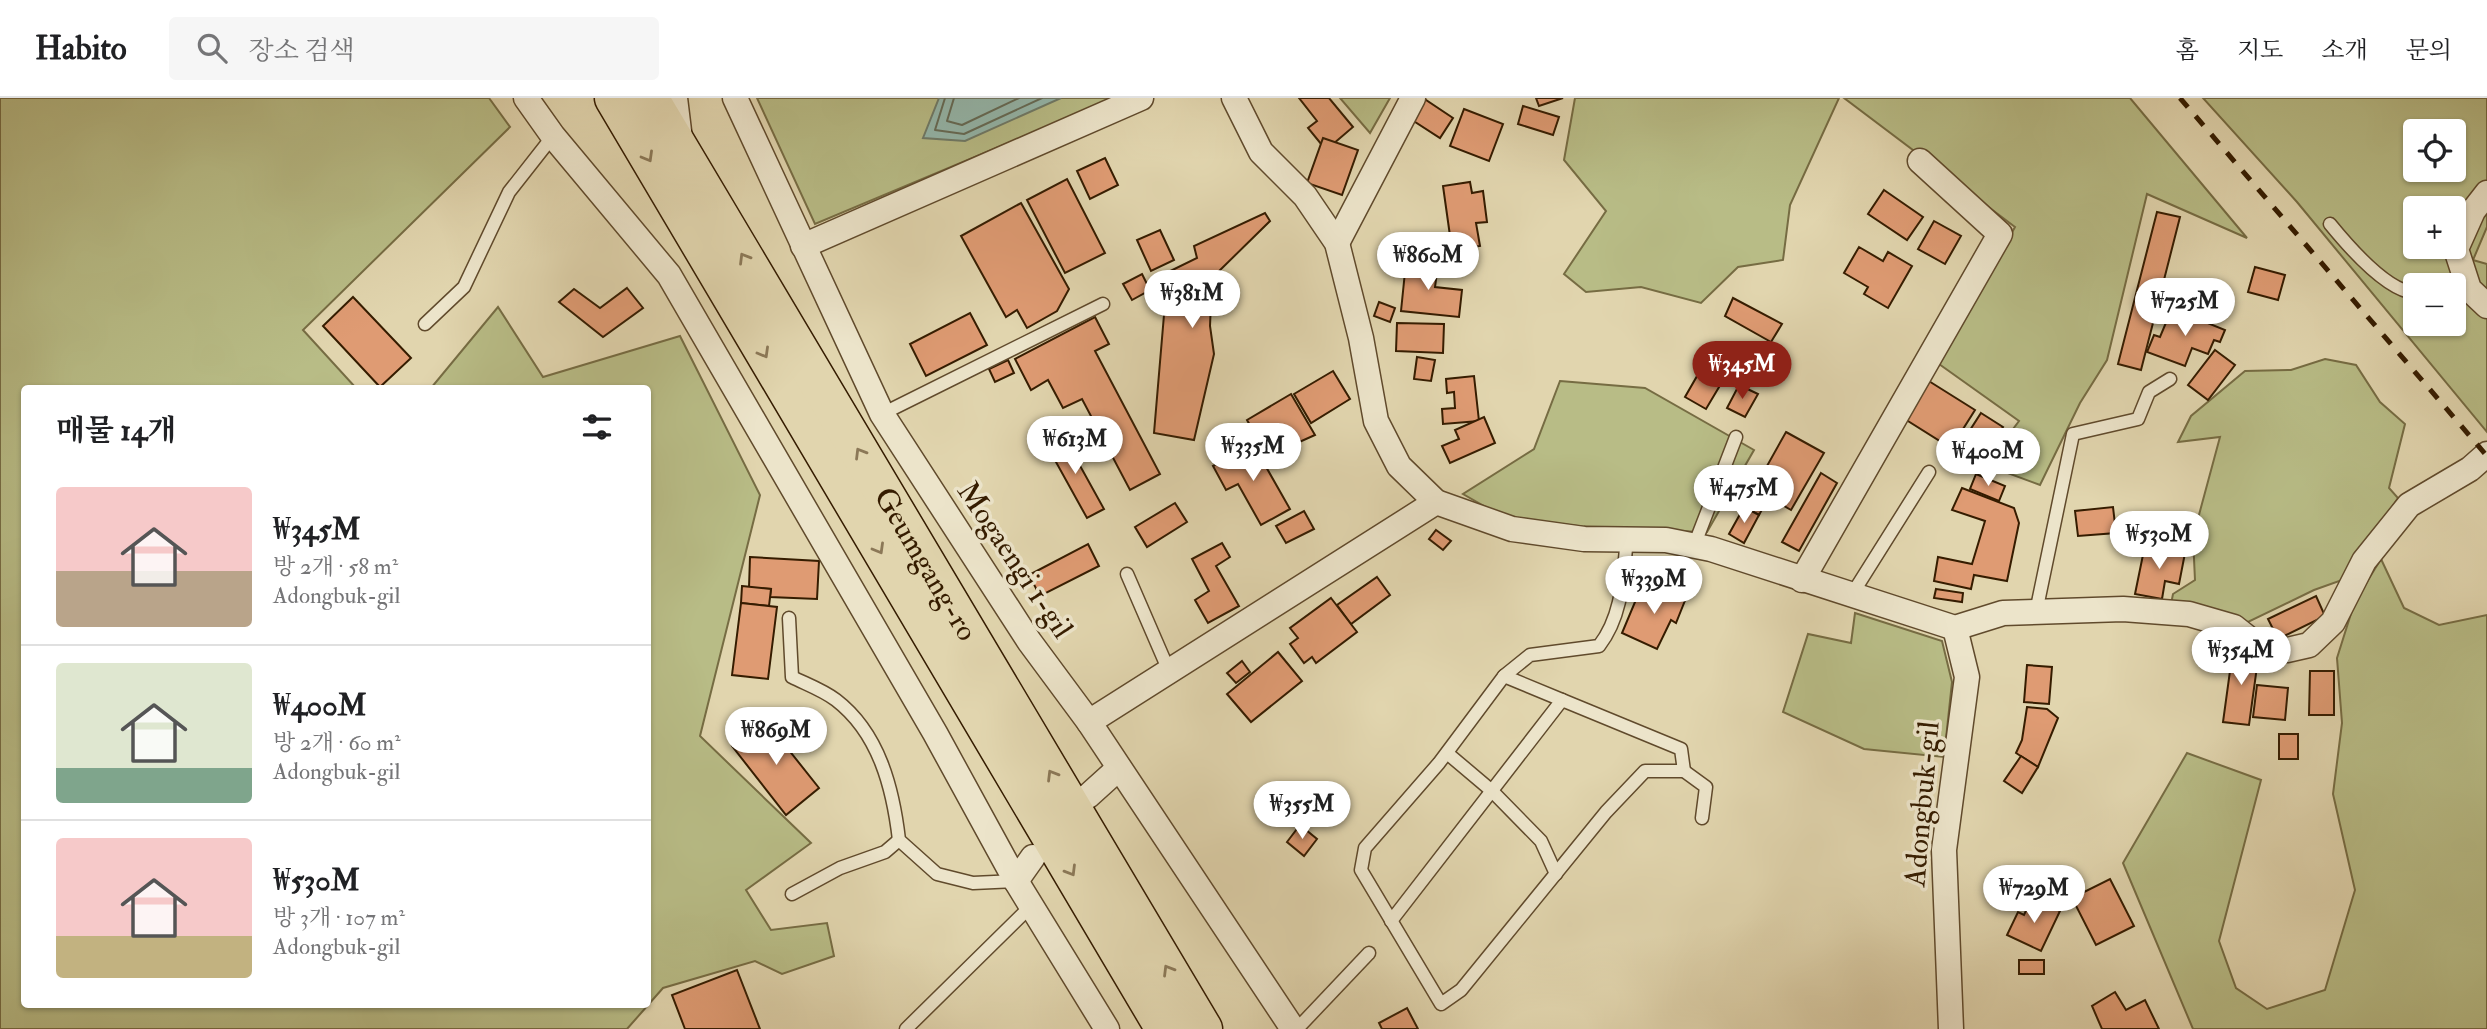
<!DOCTYPE html>
<html lang="ko">
<head>
<meta charset="utf-8">
<style>
  :root { --surface:#fff; --page:#f6f6f6; --text:#202124; --muted:#757577; --line:#e0e0e0; --accent:#8f2418 }
  body { margin:0; font-family:"IM FELL Double Pica","Noto Serif KR",serif; background:var(--page); color:var(--text); height:100vh; display:flex; flex-direction:column; font-size:26px; white-space:nowrap }
  * { box-sizing:border-box; margin:0 }
  p { font-size:23px; color:var(--muted) }
  .icon { flex:none; width:38px; height:38px; fill:none; stroke:currentColor; stroke-width:2; stroke-linecap:round; stroke-linejoin:round }
  .map { position:relative; flex:1; overflow:hidden }
  .drawer { position:absolute; left:21px; top:287px; width:630px; height:623px; display:flex; flex-direction:column; background:var(--surface); border-radius:7px; box-shadow:0 2px 5px #0004 }
  .drawer>* { flex:none }
  .controls { position:absolute; left:2403px; top:21px; display:grid; gap:14px }
  .controls a { display:grid; place-items:center; width:63px; height:63px; border-radius:7px; background:var(--surface); box-shadow:0 2px 5px #0004; font-size:35px }
  .price { position:absolute; translate:-50% -60px; padding:0 16px; border-radius:24px; background:#fff; color:#222; font-size:23px; line-height:46px; filter:drop-shadow(0 2px 4px #0008) }
  .price::after { content:''; position:absolute; left:50%; top:42px; width:21px; height:16px; margin-left:-10px; background:inherit; clip-path:polygon(0 0,100% 0,50% 100%) }
  .price.current { background:var(--accent); color:#fff }
  ul { padding:0; list-style:none }
  li { display:flex; align-items:center; gap:21px; height:175px; padding:0 35px }
  li+li { border-top:2px solid var(--line) }
  li span { display:grid; place-items:center; flex:none; width:196px; height:140px; border-radius:7px; color:#555 }
  li>.icon { margin-inline-start:auto }
  span .icon { width:84px; height:84px; fill:#fffc; stroke-width:1 }
  li b { font-size:30px }
  h2 { display:flex; justify-content:space-between; align-items:center; height:84px; padding:0 35px; font-size:30px }
  header { display:flex; align-items:center; gap:42px; box-sizing:border-box; height:98px; padding:0 35px; background:var(--surface); border-bottom:2px solid var(--line) }
  header strong { font-size:33px }
  nav { display:flex; gap:38px; margin-inline-start:auto; font-size:24px }
  .search { width:490px; height:63px; background:var(--page); display:flex; align-items:center; gap:18px; box-sizing:border-box; padding:0 24px; border-radius:7px; color:var(--muted); font-size:26px }
  .map>svg:first-child { display:block }
  .green { fill:#b8bc86; stroke:#766c43; stroke-width:2; fill-rule:evenodd }
  .water { fill:#94b8ad; stroke:#6e7a68; stroke-width:2 }
  .lines { fill:none; stroke-linecap:round; stroke-linejoin:round }
  .shore { stroke:#646a56; stroke-width:2 }
  .building { fill:#df9b73; stroke:#351c00; stroke-width:2 }
  .lane-casing { stroke:#604a2c; stroke-width:15 }
  .street-casing { stroke:#604a2c; stroke-width:27 }
  .highway-casing { stroke:#351c00; stroke-width:41 }
  .lane { stroke:#ece4ca; stroke-width:12 }
  .street { stroke:#ece4ca; stroke-width:24 }
  .highway { stroke:#e1d5ae; stroke-width:38 }
  .rail { stroke:#351c00; stroke-width:5; stroke-dasharray:12 12; stroke-linecap:butt }
  .oneway { stroke:#8b7857 }
  .labels { text-anchor:middle; dominant-baseline:central; stroke-width:7; stroke-linejoin:round; paint-order:stroke }
  .street-label { font-size:30px; fill:#351c00; stroke:#ece4ca }
</style>
</head>
<body>
<header>
<strong>Habito</strong>
<div class="search"><svg class="icon" aria-label="search" viewBox="0 0 24 24"><circle cx="10" cy="10" r="6"/><path d="M15 15l6 6"/></svg>장소 검색</div>
<nav><a>홈</a><a>지도</a><a>소개</a><a>문의</a></nav>
</header>
<div class="map">
<svg width="2487" height="931" viewBox="0 0 2487 931">
  <rect width="100%" height="100%" fill="#e1d5ae"/>
  <filter id="stains"><feTurbulence type="fractalNoise" baseFrequency=".00286" numOctaves="4"/><feColorMatrix values="0 0 0 0 .2 0 0 0 0 .09 0 0 0 0 .02 0 0 0 .5 -.17"/></filter>
  <radialGradient id="worn" r=".72"><stop offset=".6" stop-color="#630" stop-opacity="0"/><stop offset="1" stop-color="#630" stop-opacity=".3"/></radialGradient>
  <g class="green">
    <path d="M0 0H489L510 29 303 232 356 290H24V906H648V290H431L498 209 543 279 680 238 760 397 700 638 811 745 746 792 771 832 827 825 834 858 782 876 755 863 663 890 627 931H0Z"/>
    <path d="M757 0H1115L815 126Z"/>
    <path d="M1340 0H1390L1370 35Z"/>
    <path d="M1575 0H1839L1790 107 1783 162 1738 169 1701 205 1641 189 1586 194 1564 176 1606 113 1564 62Z"/>
    <path d="M1844 0H2130L2247 140 2147 96 2107 262 2080 305 2040 387 1986 367 2019 323 1939 266 2015 129Z"/>
    <path d="M2203 0H2487V129L2473 162 2487 166V334L2297 104ZM2415 33H2454V72H2415ZM2415 110H2454V149H2415ZM2415 187H2454V226H2415Z"/>
    <path d="M2325 261 2356 267 2380 304 2405 326 2389 390 2398 400 2345 481 2314 492 2248 524 2171 506 2173 496 2195 482 2193 439 2220 339 2178 344 2191 318 2245 273 2291 272Z"/>
    <path d="M1560 283 1645 290 1754 352 1707 434 1603 431 1503 419 1463 396 1534 351Z"/>
    <path d="M2381 461 2404 510 2439 527 2487 517V931H2193L2123 765 2187 655 2261 682 2219 843 2236 890 2267 911 2325 892 2355 792 2333 696 2342 625 2337 560 2355 503Z"/>
    <path d="M1855 515 1942 543 1952 584 1944 659 1864 651 1783 614 1808 536 1851 545Z"/>
  </g>
  <path class="water" d="M939 0H1061L965 43 923 40Z"/>
  <g class="lines">
    <g class="shore">
      <path d="M945 0 935 32 964 36 1042 0"/>
      <path d="M954 0 947 23 962 27 1019 0"/>
    </g>
  </g>
  <g class="building">
    <path d="M1299 0H1329L1353 29 1326 52 1308 30 1317 23Z"/>
    <path d="M1423 0 1453 20 1440 40 1409 20Z"/>
    <path d="M1536 0H1563L1539 8Z"/>
    <path d="M1523 8 1559 19 1553 37 1518 26Z"/>
    <path d="M1464 11 1503 26 1489 63 1450 48Z"/>
    <path d="M1323 40 1358 52 1342 97 1307 85Z"/>
    <path d="M1105 60 1118 87 1090 101 1077 73Z"/>
    <path d="M1067 81 1105 155 1065 175 1027 102Z"/>
    <path d="M1470 84 1472 95 1483 93 1487 124 1476 125 1480 148 1452 152 1443 88Z"/>
    <path d="M1884 92 1923 119 1907 142 1868 116Z"/>
    <path d="M1021 105 1069 191 1057 213 1027 230 1017 212 1006 219 961 138Z"/>
    <path d="M2157 114 2180 119 2141 272 2118 266Z"/>
    <path d="M1265 115 1270 123 1212 180 1210 228 1214 256 1194 342 1154 335 1165 205 1150 183 1197 160 1194 148Z"/>
    <path d="M1934 123 1961 138 1945 166 1918 151Z"/>
    <path d="M1160 132 1174 162 1151 173 1137 142Z"/>
    <path d="M1859 149 1883 163 1888 154 1912 168 1888 210 1864 196 1868 189 1844 175Z"/>
    <path d="M1406 164 1438 167 1435 189 1462 192 1459 219 1401 213Z"/>
    <path d="M2255 169 2285 177 2278 202 2248 194Z"/>
    <path d="M1142 176 1150 192 1132 202 1123 186Z"/>
    <path d="M627 190 643 210 603 239 559 204 574 191 600 210Z"/>
    <path d="M353 199 411 260 380 289 323 228Z"/>
    <path d="M1733 200 1782 226 1771 244 1725 218Z"/>
    <path d="M1379 204 1395 210 1390 224 1374 218Z"/>
    <path d="M2197 208 2204 211 2200 222 2225 232 2220 244 2214 242 2208 256 2192 250 2185 268 2147 254 2154 237 2160 239 2170 215 2191 223Z"/>
    <path d="M970 215 987 247 926 278 910 246Z"/>
    <path d="M1095 219 1109 246 1095 253 1160 376 1130 392 1082 301 1063 310 1048 282 1031 292 1015 261Z"/>
    <path d="M1397 225 1444 226 1443 255 1396 253Z"/>
    <path d="M2215 252 2235 267 2208 302 2188 287Z"/>
    <path d="M1417 259 1435 262 1431 283 1414 281Z"/>
    <path d="M1008 262 1014 275 995 284 989 271Z"/>
    <path d="M1704 266 1725 279 1706 311 1685 299Z"/>
    <path d="M1333 273 1350 301 1311 325 1294 296Z"/>
    <path d="M1474 278 1479 323 1443 326 1442 311 1455 310 1454 294 1447 295 1446 281Z"/>
    <path d="M1924 280 1975 312 1951 350 1900 318Z"/>
    <path d="M1739 287 1758 296 1745 319 1727 310Z"/>
    <path d="M1291 296 1315 337 1268 358 1247 322Z"/>
    <path d="M1981 315 2003 329 1985 357 1963 343Z"/>
    <path d="M1484 319 1495 345 1450 365 1442 348 1459 341 1455 332Z"/>
    <path d="M1786 334 1824 355 1791 412 1769 399 1759 417 1744 409Z"/>
    <path d="M1063 337 1104 411 1087 420 1046 346Z"/>
    <path d="M1253 346 1290 411 1261 427 1238 386 1226 392 1213 368Z"/>
    <path d="M1821 375 1837 385 1799 453 1782 444Z"/>
    <path d="M1976 376 2005 388 1999 403 1970 391Z"/>
    <path d="M1962 390 2014 410 2019 425 2007 483 1974 477 1971 491 1934 483 1938 459 1972 466 1985 423 1952 412Z"/>
    <path d="M1175 405 1187 424 1147 449 1135 429Z"/>
    <path d="M1744 409 1759 417 1744 445 1729 436Z"/>
    <path d="M2113 409 2116 435 2078 438 2075 413Z"/>
    <path d="M1304 413 1314 431 1286 445 1276 428Z"/>
    <path d="M1436 432 1451 443 1443 452 1429 441Z"/>
    <path d="M1222 445 1230 459 1216 468 1239 508 1208 525 1195 502 1209 493 1192 461Z"/>
    <path d="M1088 446 1099 468 1040 498 1029 477Z"/>
    <path d="M2145 447 2185 455 2179 486 2165 483 2162 501 2135 496Z"/>
    <path d="M750 459 819 463 817 501 770 499 771 491 749 490Z"/>
    <path d="M1377 479 1390 497 1351 526 1337 507Z"/>
    <path d="M742 488 771 491 769 508 741 505Z"/>
    <path d="M1936 491 1963 495 1962 504 1934 500Z"/>
    <path d="M1640 492 1688 495 1676 525 1671 522 1657 551 1622 535Z"/>
    <path d="M2316 498 2325 518 2278 541 2268 521Z"/>
    <path d="M1331 500 1357 534 1316 565 1312 559 1304 565 1290 546 1298 540 1290 530Z"/>
    <path d="M741 505 777 509 768 581 732 577Z"/>
    <path d="M2233 551 2259 554 2249 627 2223 624Z"/>
    <path d="M1278 554 1302 583 1251 624 1227 596Z"/>
    <path d="M1242 563 1250 574 1236 585 1227 575Z"/>
    <path d="M2027 567 2052 569 2049 606 2024 604Z"/>
    <path d="M2310 573H2334V617H2309Z"/>
    <path d="M2257 587 2288 590 2285 622 2253 619Z"/>
    <path d="M2027 609 2047 611 2058 620 2038 669 2016 655 2022 642Z"/>
    <path d="M765 622 819 690 786 717 732 648Z"/>
    <rect x="2279" y="636" width="19" height="25"/>
    <path d="M2021 658 2038 669 2022 695 2004 683Z"/>
    <path d="M1300 727 1317 741 1304 758 1287 744Z"/>
    <path d="M2110 781 2134 828 2096 847 2072 800Z"/>
    <path d="M2032 800 2060 813 2041 853 2007 837 2018 814 2024 817Z"/>
    <rect x="2019" y="862" width="25" height="14"/>
    <path d="M737 872 760 931H685L672 897Z"/>
    <path d="M2115 894 2126 912 2145 902 2159 931H2102L2092 908Z"/>
    <path d="M1407 910 1418 931H1382L1379 925Z"/>
  </g>
  <g class="lines">
    <defs>
      <g id="lane">
        <path d="M2330 126C2348 148 2387 193 2415 195"/>
        <path d="M425 226 464 189 509 94 553 38"/>
        <path d="M882 316 1103 206"/>
        <path d="M1694 448 1736 339"/>
        <path d="M1127 476 1169 573"/>
        <path d="M1851 498 1929 374"/>
        <path d="M2036 514 2073 336 2138 321 2149 294 2170 281"/>
        <path d="M789 520 792 579C806 586 823 592 836 602 879 635 893 690 899 742L937 776 973 785 1016 783"/>
        <path d="M1504 578 1530 557 1599 548C1623 517 1623 478 1627 440"/>
        <path d="M1562 602 1504 578 1439 665 1365 750 1361 772 1441 906 1461 892 1606 714 1645 673H1684L1706 689 1702 720"/>
        <path d="M1447 655 1492 693 1541 743 1556 776"/>
        <path d="M792 796 840 770 885 754 899 742"/>
        <path d="M1391 823 1562 602 1681 651 1684 673"/>
        <path d="M906 931 1031 808"/>
        <path d="M1297 931 1369 855"/>
      </g>
      <g id="street">
        <path d="M526 0 553 38 669 177 935 635 1016 783 1107 931"/>
        <path d="M675 0 680 41"/>
        <path d="M735 0 882 316 1029 543 1089 624 1293 931"/>
        <path d="M1234 0 1261 54 1305 98 1337 145 1361 240 1376 323 1399 368 1436 404 1512 431 1584 441 1666 442 1711 451 1955 530 2003 515 2123 511 2189 516 2234 529 2258 548 2287 552 2309 547 2333 524 2364 463 2409 407 2470 371 2487 356"/>
        <path d="M2487 95 2473 113 2456 151 2469 191 2487 208"/>
        <path d="M1337 145 1413 0"/>
        <path d="M803 148 1141 0"/>
        <path d="M1802 482 2000 136 1920 63"/>
        <path d="M1089 624 1436 404"/>
        <path d="M1088 698 1119 670"/>
        <path d="M1016 783 1033 759"/>
        <path d="M1951 931 1944 752 1967 579 1955 530"/>
      </g>
      <g id="highway">
        <path d="M614 0 1165 931"/>
        <path id="s1" d="M649 0 1203 931"/>
      </g>
    </defs>
    <use href="#lane" class="lane-casing"/>
    <use href="#street" class="street-casing"/>
    <use href="#highway" class="highway-casing"/>
    <use href="#lane" class="lane"/>
    <use href="#street" class="street"/>
    <use href="#highway" class="highway"/>
    <path class="rail" d="M2180 0 2487 358"/>
  </g>
  <defs><path id="oneway-chevron" d="M-2-3.5L2.5 0L-2 3.5" fill="none" stroke-width="1.6" stroke-linecap="round" stroke-linejoin="round" transform="scale(1.75)"/></defs>
  <g class="oneway">
    <use href="#oneway-chevron" transform="translate(648 59) rotate(60)"/>
    <use href="#oneway-chevron" transform="translate(744 160) rotate(-121)"/>
    <use href="#oneway-chevron" transform="translate(764 255) rotate(60)"/>
    <use href="#oneway-chevron" transform="translate(860 355) rotate(-121)"/>
    <use href="#oneway-chevron" transform="translate(879 451) rotate(60)"/>
    <use href="#oneway-chevron" transform="translate(1052 677) rotate(-121)"/>
    <use href="#oneway-chevron" transform="translate(1071 773) rotate(59)"/>
    <use href="#oneway-chevron" transform="translate(1168 872) rotate(-121)"/>
  </g>
  <g class="labels">
    <g class="street-label">
      <text transform="translate(1015 462) rotate(56)">Mogaengi 1-gil</text>
      <text stroke="none"><textPath href="#s1" startOffset="542">Geumgang-ro</textPath></text>
      <text transform="translate(1922 706) rotate(-85)">Adongbuk-gil</text>
    </g>
  </g>
  <rect width="100%" height="100%" filter="url(#stains)"/>
  <rect width="100%" height="100%" fill="url(#worn)"/>
</svg>
<div class="controls">
<a><svg class="icon" aria-label="locate" viewBox="0 0 24 24"><circle cx="12" cy="12" r="6"/><path d="M12 2v4M12 18v4M2 12h4M18 12h4"/></svg></a>
<a>+</a>
<a>−</a>
</div>
<b class="price" style="left:1428px;top:194px">₩860M</b>
<b class="price" style="left:1192px;top:232px">₩381M</b>
<b class="price" style="left:2185px;top:240px">₩725M</b>
<b class="price current" style="left:1742px;top:303px">₩345M</b>
<b class="price" style="left:1075px;top:378px">₩613M</b>
<b class="price" style="left:1253px;top:385px">₩335M</b>
<b class="price" style="left:1988px;top:390px">₩400M</b>
<b class="price" style="left:1744px;top:427px">₩475M</b>
<b class="price" style="left:2159px;top:473px">₩530M</b>
<b class="price" style="left:1654px;top:518px">₩339M</b>
<b class="price" style="left:2241px;top:589px">₩354M</b>
<b class="price" style="left:776px;top:669px">₩869M</b>
<b class="price" style="left:1302px;top:743px">₩355M</b>
<b class="price" style="left:2034px;top:827px">₩729M</b>
<section class="drawer">
<h2>매물 14개<svg class="icon" aria-label="filters" viewBox="0 0 24 24"><path d="M4 7h16M4 17h16"/><circle cx="9" cy="7" r="2"/><circle cx="15" cy="17" r="2"/></svg></h2>
<ul>
<li><span style="background:linear-gradient(#f6c9c9 60%,#b9a48a 0)"><svg class="icon" aria-label="home" viewBox="0 0 24 24"><path d="M3 11l9-7 9 7M6 9v11h12V9"/></svg></span><div><b>₩345M</b><p>방 2개 · 58 m²</p><p>Adongbuk-gil</p></div></li>
<li><span style="background:linear-gradient(#dfe7d0 75%,#7fa58c 0)"><svg class="icon" aria-label="home" viewBox="0 0 24 24"><path d="M3 11l9-7 9 7M6 9v11h12V9"/></svg></span><div><b>₩400M</b><p>방 2개 · 60 m²</p><p>Adongbuk-gil</p></div></li>
<li><span style="background:linear-gradient(#f6c9c9 70%,#c2b280 0)"><svg class="icon" aria-label="home" viewBox="0 0 24 24"><path d="M3 11l9-7 9 7M6 9v11h12V9"/></svg></span><div><b>₩530M</b><p>방 3개 · 107 m²</p><p>Adongbuk-gil</p></div></li>
</ul>
</section>
</div>
</body>
</html>
